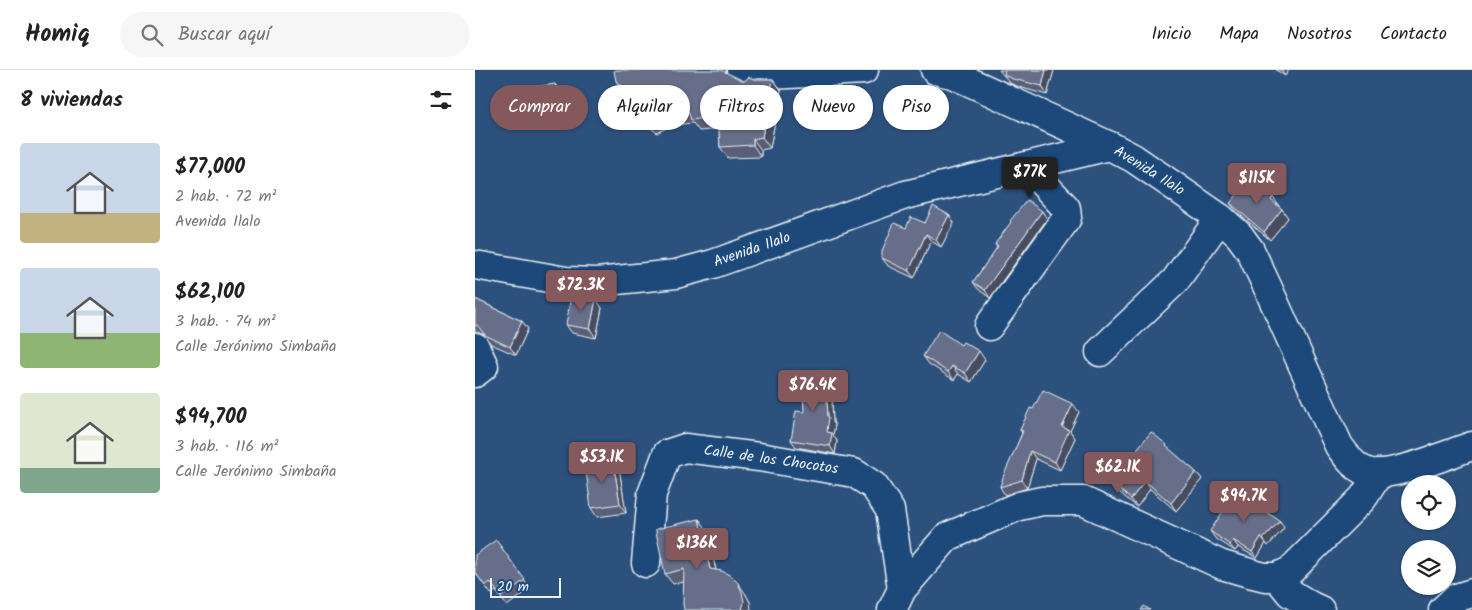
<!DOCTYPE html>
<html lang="es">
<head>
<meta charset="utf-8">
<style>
  :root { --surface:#fff; --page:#f6f6f6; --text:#222; --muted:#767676; --line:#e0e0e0; --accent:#85585c }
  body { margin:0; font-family:Kalam,sans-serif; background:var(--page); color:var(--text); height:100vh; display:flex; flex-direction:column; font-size:19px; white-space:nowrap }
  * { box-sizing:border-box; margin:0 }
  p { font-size:16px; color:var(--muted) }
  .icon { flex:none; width:28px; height:28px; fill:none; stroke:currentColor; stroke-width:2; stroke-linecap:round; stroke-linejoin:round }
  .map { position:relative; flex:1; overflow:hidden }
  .panel { display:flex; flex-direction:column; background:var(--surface); width:475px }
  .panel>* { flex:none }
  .hud { position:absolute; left:15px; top:15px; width:475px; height:45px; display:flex; gap:10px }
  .tools { position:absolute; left:926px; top:405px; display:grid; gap:10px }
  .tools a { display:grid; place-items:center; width:55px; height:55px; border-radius:50%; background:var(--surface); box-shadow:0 1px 4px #0004; font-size:25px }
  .scale { position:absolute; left:15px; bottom:12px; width:71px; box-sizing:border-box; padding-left:5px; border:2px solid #e8f1f8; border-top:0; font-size:14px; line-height:18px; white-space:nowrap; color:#e8f1f8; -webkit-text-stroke:4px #1f4a7a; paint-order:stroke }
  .price { position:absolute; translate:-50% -42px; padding:0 11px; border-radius:5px; background:var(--accent); color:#fff; font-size:16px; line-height:32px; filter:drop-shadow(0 1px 2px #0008) }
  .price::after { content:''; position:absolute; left:50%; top:30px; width:15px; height:11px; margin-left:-8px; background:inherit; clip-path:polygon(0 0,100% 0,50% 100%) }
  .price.selected { background:#222; color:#fff }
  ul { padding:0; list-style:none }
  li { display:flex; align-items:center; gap:15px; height:125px; padding:0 20px }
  li span { display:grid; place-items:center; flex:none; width:140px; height:100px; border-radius:5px; color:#555 }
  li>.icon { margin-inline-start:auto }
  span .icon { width:60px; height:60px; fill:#fffc; stroke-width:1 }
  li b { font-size:21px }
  h2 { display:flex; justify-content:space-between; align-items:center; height:60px; padding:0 20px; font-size:21px }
  .tag { padding:0 18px; border-radius:22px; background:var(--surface); box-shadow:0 1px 4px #0004; font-size:18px; line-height:45px }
  .tag.selected { background:var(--accent); color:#fff }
  header { display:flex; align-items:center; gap:30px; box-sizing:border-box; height:70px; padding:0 25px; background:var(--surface); border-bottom:1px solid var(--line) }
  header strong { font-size:24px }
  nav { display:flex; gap:28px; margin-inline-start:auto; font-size:18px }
  .search { width:350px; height:45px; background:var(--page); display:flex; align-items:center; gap:12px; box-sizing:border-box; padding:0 18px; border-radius:28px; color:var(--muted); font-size:19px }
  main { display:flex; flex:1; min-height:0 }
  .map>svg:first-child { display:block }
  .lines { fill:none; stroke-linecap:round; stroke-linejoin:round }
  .minor-casing { stroke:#e8f1f8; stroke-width:31 }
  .minor { stroke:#1f4a7a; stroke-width:28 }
  .wall { fill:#585f76; stroke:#e8f1f8 }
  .shaded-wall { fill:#474d60; stroke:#e8f1f8 }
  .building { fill:#666e89; stroke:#e8f1f8 }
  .labels { text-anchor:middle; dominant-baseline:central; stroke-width:4.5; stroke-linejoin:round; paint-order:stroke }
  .street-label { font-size:15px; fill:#e8f1f8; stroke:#1f4a7a }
</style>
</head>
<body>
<header>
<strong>Homiq</strong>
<div class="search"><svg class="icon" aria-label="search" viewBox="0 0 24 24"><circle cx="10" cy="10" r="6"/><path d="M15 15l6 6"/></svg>Buscar aquí</div>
<nav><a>Inicio</a><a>Mapa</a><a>Nosotros</a><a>Contacto</a></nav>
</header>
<main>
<section class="panel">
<h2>8 viviendas<svg class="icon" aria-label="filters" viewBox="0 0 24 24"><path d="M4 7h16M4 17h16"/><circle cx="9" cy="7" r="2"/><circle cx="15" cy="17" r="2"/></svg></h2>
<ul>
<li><span style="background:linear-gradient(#c9d6e8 70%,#c2b280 0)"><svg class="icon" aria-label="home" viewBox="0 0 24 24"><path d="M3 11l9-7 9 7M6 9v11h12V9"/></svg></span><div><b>$77,000</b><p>2 hab. · 72 m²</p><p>Avenida Ilalo</p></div></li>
<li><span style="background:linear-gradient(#c9d6e8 65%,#8fb573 0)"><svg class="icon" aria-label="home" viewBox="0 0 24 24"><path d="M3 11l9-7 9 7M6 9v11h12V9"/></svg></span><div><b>$62,100</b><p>3 hab. · 74 m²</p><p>Calle Jerónimo Simbaña</p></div></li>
<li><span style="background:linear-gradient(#dfe7d0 75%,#7fa58c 0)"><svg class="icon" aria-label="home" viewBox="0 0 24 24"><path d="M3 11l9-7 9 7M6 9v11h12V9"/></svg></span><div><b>$94,700</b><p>3 hab. · 116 m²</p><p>Calle Jerónimo Simbaña</p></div></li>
</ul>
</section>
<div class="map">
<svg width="997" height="540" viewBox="0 0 997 540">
  <rect width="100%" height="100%" fill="#2d517d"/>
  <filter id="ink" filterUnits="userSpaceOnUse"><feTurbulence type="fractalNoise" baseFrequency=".02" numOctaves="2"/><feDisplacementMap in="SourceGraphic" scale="10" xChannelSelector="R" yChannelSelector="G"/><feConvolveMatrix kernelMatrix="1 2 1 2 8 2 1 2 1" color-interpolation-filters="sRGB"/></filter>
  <g filter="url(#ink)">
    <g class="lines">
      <defs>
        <g id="minor">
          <path d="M266 0 295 5 389 0"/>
          <path d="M460 0 477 4 635 76"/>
          <path d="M0 195 91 211 122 212 201 204 238 194 430 125 635 76 658 88 696 114 745 148 764 165 775 180 792 216 864 376C872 387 881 400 896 403 919 407 973 384 997 376"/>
          <path d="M514 256 592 148 591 138 552 96"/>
          <path d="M0 277 9 296 0 303"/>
          <path d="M625 282 700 211 745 148"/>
          <path d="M171 493 177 424 192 384 210 378 284 387 379 403 399 416 415 440 427 519"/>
          <path d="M802 507 815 523 836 536 845 540"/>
          <path d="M417 540 427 519 472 467 544 436 567 431H608L747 495 778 504 790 507H802L815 501 888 428 904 403"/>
          <path d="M968 540 981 528 997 523"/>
        </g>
      </defs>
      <use href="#minor" class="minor-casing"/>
      <use href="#minor" class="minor"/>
    </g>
    <g class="wall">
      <path d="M524 0H579L572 25 544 17 535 13Z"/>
      <path d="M801 0H814L810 6Z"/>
      <path d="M279 9H298L306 20 295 78 286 80V87L253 88 245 77 244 59 224 61 218 53 197 55 182 63 162 47 154 35 152 25 148 22 141 11H269Z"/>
      <path d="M83 18 86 37 61 41 58 37Z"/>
      <path d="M755 133 804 136 813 148 795 170 761 141Z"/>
      <path d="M567 141 572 149 515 228 503 219 498 212 522 178 520 174Z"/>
      <path d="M474 145 479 153 466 177 456 171 439 208 413 196 407 188 431 158Z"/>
      <path d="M0 229 47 251 53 259 41 285 16 274 8 264 2 262H0Z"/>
      <path d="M127 238 121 268 97 263 91 255Z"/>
      <path d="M448 286 510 290 496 312 483 304 479 310 454 294Z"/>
      <path d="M350 301 356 309 358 352 360 355 358 365 362 371 360 384 321 377 316 370Z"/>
      <path d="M558 339 604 342 595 361 600 368 585 400 561 389 552 418 530 425 525 417 547 363 545 360Z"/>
      <path d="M662 379 695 380 721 402 727 409 701 441 675 419 662 437 645 423 640 416 665 383Z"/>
      <path d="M144 398 151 443 122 447 116 438Z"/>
      <path d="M224 449 232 460 241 500 270 523 275 532 209 512 198 514 190 504Z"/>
      <path d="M805 451 809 458 793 476 791 473 782 488 763 477 760 481 740 468 735 461Z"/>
      <path d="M21 470 55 519 32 536 21 521 16 524 0 502Z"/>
    </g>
    <g class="shaded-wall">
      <path d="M571 0H579L572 25 567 16Z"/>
      <path d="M806 0H814L810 6Z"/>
      <path d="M298 9 306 20 295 78 287 67Z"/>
      <path d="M80 14 83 18 86 37 83 33Z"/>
      <path d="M278 69 286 80V87L278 75Z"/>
      <path d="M798 127 804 136 802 138 796 130Z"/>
      <path d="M807 139 813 148 795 170 789 162Z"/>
      <path d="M567 141 572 149 515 228 510 220Z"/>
      <path d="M474 145 479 153 466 177 461 170Z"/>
      <path d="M451 164 456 171 439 208 434 201Z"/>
      <path d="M121 229 127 238 121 268 115 259Z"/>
      <path d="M47 251 53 259 41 285 35 277Z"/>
      <path d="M504 281 510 290 496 312 490 303Z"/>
      <path d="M477 296 483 304 479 310 473 302Z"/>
      <path d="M350 301 356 309 358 352 360 355 358 365 362 371 360 384 355 376 352 362 353 347Z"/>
      <path d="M598 334 604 342 595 361 600 368 585 400 580 392 587 357Z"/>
      <path d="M555 381 561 389 552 418 547 410Z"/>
      <path d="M138 390 144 398 151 443 145 434Z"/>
      <path d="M721 402 727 409 701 441 696 433Z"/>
      <path d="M670 411 675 419 662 437 656 429Z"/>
      <path d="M224 449 232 460 243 510 235 499Z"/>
      <path d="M805 451 809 458 793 476 788 469Z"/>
      <path d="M786 467 791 473 782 488 777 482Z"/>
      <path d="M758 470 763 477 760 481 755 475Z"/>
      <path d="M263 513 270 523 275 532 276 540H267Z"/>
    </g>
    <g class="building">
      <path d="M141 0H246L269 11 274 7 279 9H298L287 67 278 69V75L245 77 243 46 216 50 213 41 189 43 175 52 154 35 152 20 141 11 139 1Z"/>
      <path d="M530 0H571L567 16 538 9 529 5Z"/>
      <path d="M80 14 83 33 58 37 54 18Z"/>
      <path d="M776 109 798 127 796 130 807 139 789 162 755 133Z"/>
      <path d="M552 130 567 141 510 220 498 212 523 176 520 174 536 152 535 151Z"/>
      <path d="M458 136 474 145 461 170 451 164 434 201 407 188V181L419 153 431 158 436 147 450 153Z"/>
      <path d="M96 225 121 229 115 259 91 255Z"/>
      <path d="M0 229 47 251 35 277 10 265 2 255H0Z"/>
      <path d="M464 260 486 275 488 272 504 281 490 303 477 296 473 302 448 286Z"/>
      <path d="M350 301 353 347H354L352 362 357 363 355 376 316 370 321 341 329 342 327 303Z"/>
      <path d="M568 320 598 334 587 357 594 360 580 392 555 381 547 410 525 417 528 407 548 361 545 360 555 338 558 339Z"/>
      <path d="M676 362 692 375 691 376 721 402 696 433 670 411 656 429 640 416 666 382 662 379Z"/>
      <path d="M138 390 145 434 116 438 110 394Z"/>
      <path d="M761 422 805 451 788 469 786 467 777 482 758 470 755 475 735 461Z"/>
      <path d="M224 449 235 499 247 501 256 506 263 513 267 522 269 532 267 540H209L208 534 209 499 190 504 181 462V459Z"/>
      <path d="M21 470 50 510 26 527 15 512 10 516 0 502V485Z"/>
      <path d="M669 536 675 540H666Z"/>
    </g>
  </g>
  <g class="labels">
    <g class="street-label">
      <text transform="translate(674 101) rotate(32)">Avenida Ilalo</text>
      <text transform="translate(277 180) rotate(-19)">Avenida Ilalo</text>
      <text transform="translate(296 390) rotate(8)">Calle de los Chocotos</text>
    </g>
  </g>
</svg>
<div class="tools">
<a><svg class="icon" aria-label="locate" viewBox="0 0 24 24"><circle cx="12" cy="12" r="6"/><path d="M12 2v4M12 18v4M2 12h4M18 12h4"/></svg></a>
<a><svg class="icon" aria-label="layers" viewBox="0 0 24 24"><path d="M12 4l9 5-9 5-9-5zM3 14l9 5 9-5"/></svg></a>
</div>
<div class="scale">20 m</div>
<b class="price selected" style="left:555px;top:129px">$77K</b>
<b class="price" style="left:782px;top:135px">$115K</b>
<b class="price" style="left:106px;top:242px">$72.3K</b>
<b class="price" style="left:338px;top:342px">$76.4K</b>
<b class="price" style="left:127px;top:414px">$53.1K</b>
<b class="price" style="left:643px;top:424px">$62.1K</b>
<b class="price" style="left:769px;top:453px">$94.7K</b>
<b class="price" style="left:222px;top:500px">$136K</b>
<div class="hud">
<a class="tag selected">Comprar</a>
<a class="tag">Alquilar</a>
<a class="tag">Filtros</a>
<a class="tag">Nuevo</a>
<a class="tag">Piso</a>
</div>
</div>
</main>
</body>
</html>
